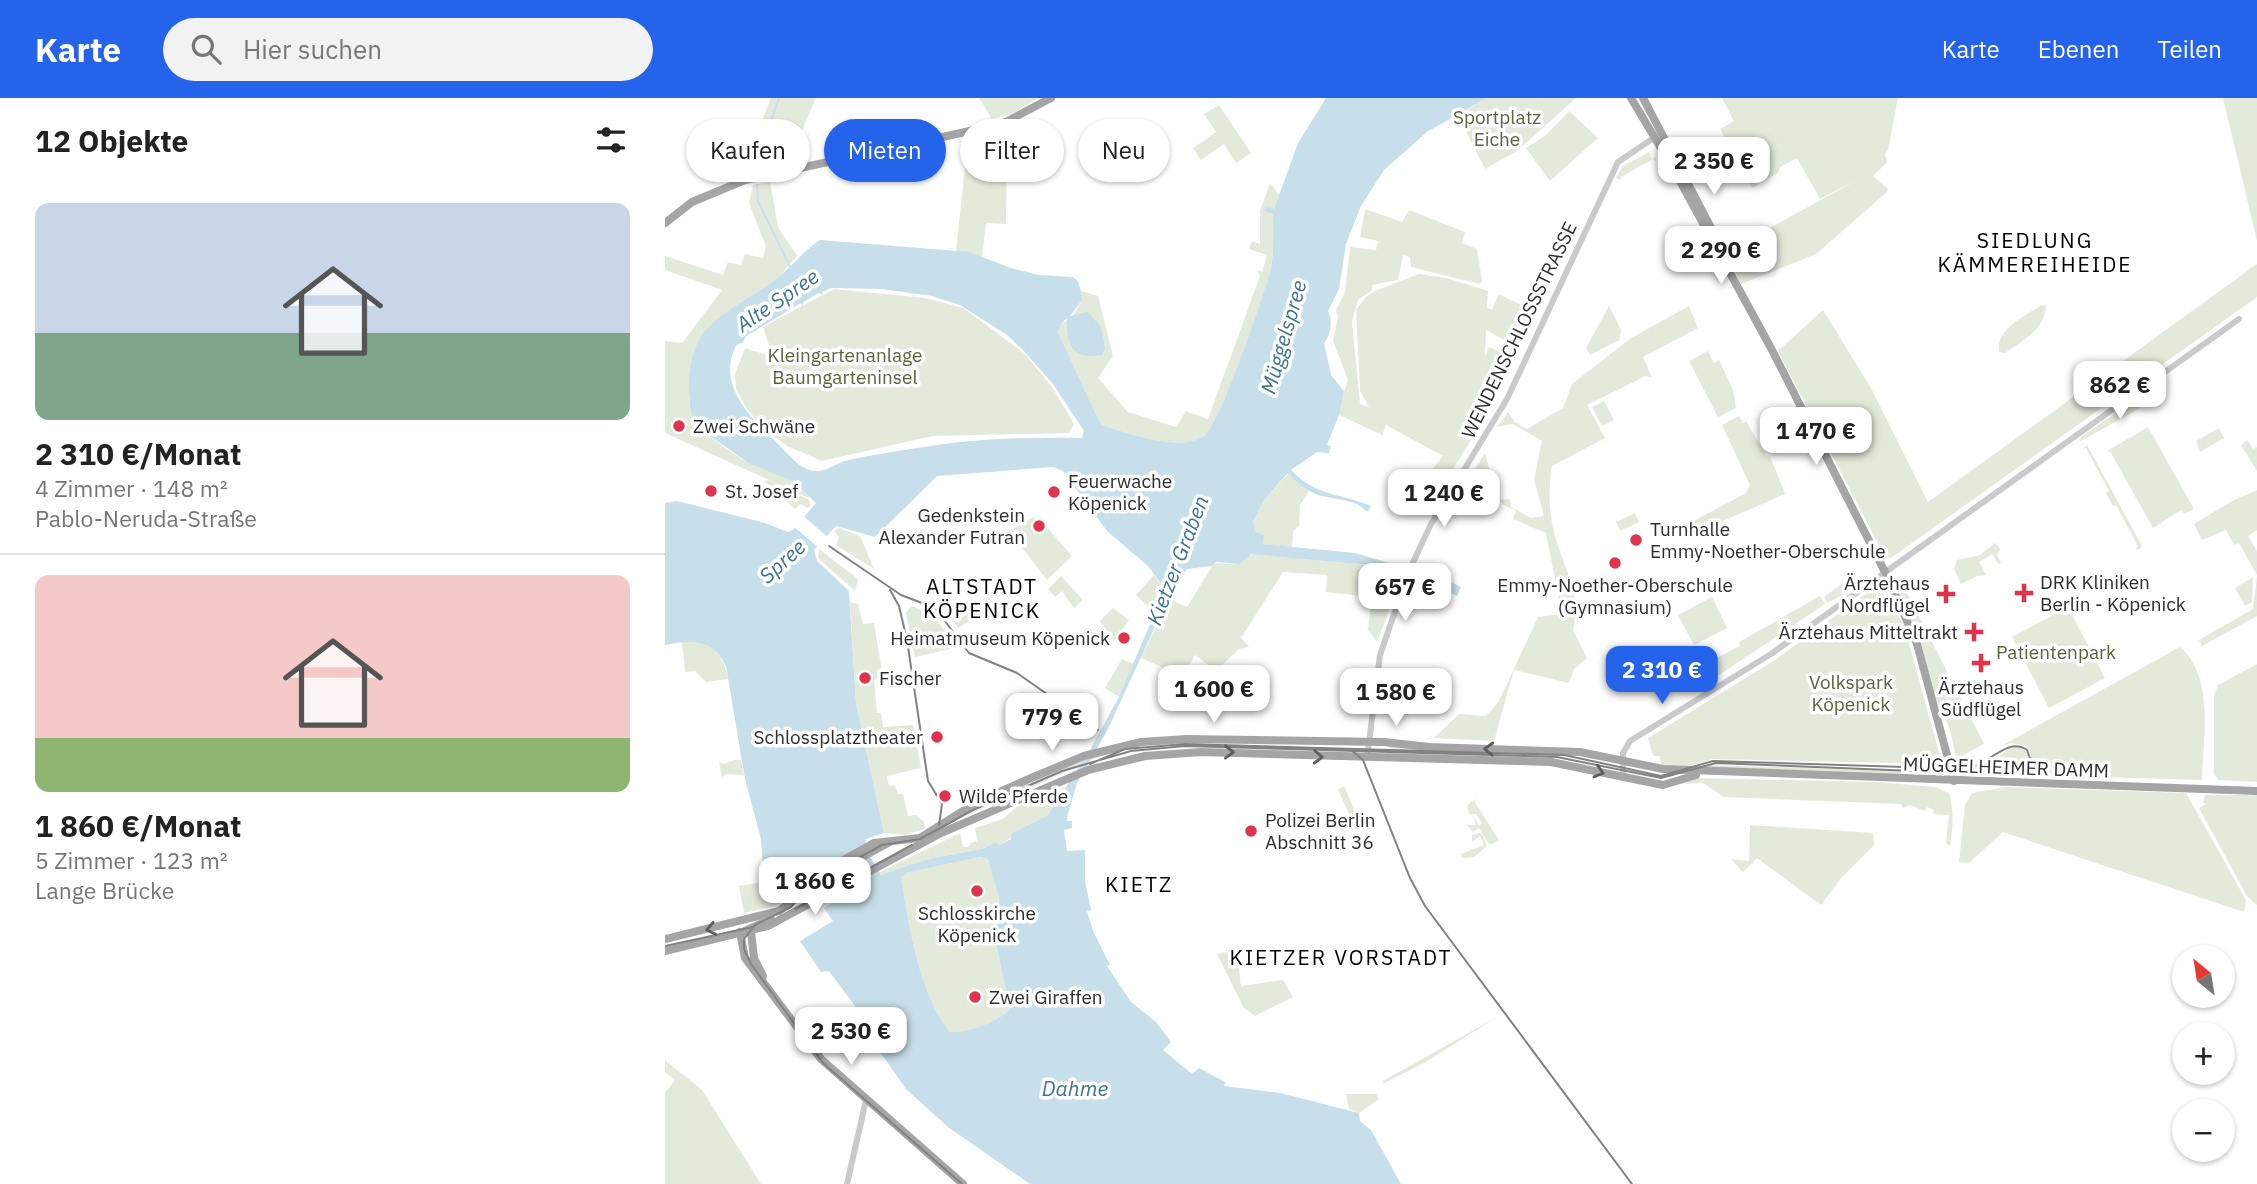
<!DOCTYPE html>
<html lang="de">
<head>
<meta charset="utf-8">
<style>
  :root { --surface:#fff; --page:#f2f2f2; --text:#222; --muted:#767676; --line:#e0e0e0; --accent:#2563eb }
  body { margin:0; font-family:"IBM Plex Sans",sans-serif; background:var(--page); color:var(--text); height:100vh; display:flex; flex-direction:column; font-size:26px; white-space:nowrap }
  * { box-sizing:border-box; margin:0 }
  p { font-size:23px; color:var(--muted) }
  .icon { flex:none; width:38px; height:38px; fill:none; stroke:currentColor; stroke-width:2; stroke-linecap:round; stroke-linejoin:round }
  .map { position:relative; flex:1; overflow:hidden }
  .drawer { display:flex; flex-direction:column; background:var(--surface); width:665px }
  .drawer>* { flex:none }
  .hud { position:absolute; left:21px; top:21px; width:665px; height:63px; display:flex; gap:14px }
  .needle { width:46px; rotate:330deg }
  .tools { position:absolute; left:1507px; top:847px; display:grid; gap:14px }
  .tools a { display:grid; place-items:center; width:63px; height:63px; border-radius:50%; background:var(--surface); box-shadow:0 2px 5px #0004; font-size:35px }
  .price { position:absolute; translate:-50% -60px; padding:0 16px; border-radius:14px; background:#fff; color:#222; font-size:23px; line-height:46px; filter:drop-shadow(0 2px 4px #0008) }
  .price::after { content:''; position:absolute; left:50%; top:42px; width:21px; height:16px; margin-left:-10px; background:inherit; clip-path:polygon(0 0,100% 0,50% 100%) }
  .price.current { background:var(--accent); color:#fff }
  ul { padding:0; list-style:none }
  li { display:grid; align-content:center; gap:14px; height:371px; padding:0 35px }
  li+li { border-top:2px solid var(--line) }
  li span { display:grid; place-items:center; height:217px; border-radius:14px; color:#555 }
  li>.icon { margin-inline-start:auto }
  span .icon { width:126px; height:126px; fill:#fffc; stroke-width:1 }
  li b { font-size:30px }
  h2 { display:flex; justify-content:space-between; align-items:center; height:84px; padding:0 35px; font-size:30px }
  .tag { padding:0 24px; border-radius:32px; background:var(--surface); box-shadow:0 2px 5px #0004; font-size:24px; line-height:63px }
  .tag.current { background:var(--accent); color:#fff }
  header { display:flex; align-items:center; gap:42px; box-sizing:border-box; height:98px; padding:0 35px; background:var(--accent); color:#fff }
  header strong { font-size:33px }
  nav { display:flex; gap:38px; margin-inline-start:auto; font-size:24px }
  .search { width:490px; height:63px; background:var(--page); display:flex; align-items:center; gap:18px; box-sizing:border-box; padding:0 24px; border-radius:38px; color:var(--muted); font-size:26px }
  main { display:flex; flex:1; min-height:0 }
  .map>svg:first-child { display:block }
  .green { fill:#e4eadb }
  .water { fill:#c7dfea; fill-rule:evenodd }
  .pier { fill:#fff }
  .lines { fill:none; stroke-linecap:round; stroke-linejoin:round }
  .stream { stroke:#c7dfea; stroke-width:2 }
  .minor { stroke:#cacaca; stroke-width:6 }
  .major { stroke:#a5a5a5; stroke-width:8 }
  .tram { stroke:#828282; stroke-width:2 }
  .oneway { stroke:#5d5d5d }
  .poi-dot { fill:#e0334e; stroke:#fff; stroke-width:2.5 }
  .labels { text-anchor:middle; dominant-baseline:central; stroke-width:7; stroke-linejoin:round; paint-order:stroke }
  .park-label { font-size:19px; fill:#54673c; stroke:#fff }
  .street-label { font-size:19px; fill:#2d2d2d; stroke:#fff }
  .poi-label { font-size:19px; fill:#2d2d2d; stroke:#fff; text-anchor:start }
  .neighbourhood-label { font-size:21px; letter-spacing:2px; fill:#000; stroke:#fff }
  .water-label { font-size:21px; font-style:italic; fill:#3e748c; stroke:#fff }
</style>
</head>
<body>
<header>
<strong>Karte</strong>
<div class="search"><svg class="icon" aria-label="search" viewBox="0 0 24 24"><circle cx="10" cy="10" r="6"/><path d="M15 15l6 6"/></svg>Hier suchen</div>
<nav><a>Karte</a><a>Ebenen</a><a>Teilen</a></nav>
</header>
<main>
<section class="drawer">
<h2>12 Objekte<svg class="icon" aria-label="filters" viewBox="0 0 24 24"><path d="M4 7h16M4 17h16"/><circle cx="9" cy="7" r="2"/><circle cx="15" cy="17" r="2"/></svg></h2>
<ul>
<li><span style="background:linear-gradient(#c9d6e8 60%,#7fa58c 0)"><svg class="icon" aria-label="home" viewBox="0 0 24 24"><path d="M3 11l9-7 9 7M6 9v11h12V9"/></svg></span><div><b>2 310 €/Monat</b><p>4 Zimmer · 148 m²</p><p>Pablo-Neruda-Straße</p></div></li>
<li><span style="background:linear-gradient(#f6c9c9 75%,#8fb573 0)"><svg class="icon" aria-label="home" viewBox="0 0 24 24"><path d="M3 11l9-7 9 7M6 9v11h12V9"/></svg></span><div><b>1 860 €/Monat</b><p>5 Zimmer · 123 m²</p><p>Lange Brücke</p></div></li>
</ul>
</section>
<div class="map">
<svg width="1592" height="1086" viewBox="0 0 1592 1086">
  <rect width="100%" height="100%" fill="#fff"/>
  <g class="green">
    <path d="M106 0H151L123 65 85 74 91 38Z"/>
    <path d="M314 0H373L347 16 327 21Z"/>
    <path d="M822 0H911L852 53 820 71 793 18Z"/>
    <path d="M1057 0H1233L1223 52 1220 56 1222 64 1208 78 1223 91 1222 94 1151 156 1076 186 1061 154 1192 82 1155 101 1132 60 1115 69 1113 75 1087 90 1055 31 1069 23Z"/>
    <path d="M1558 0H1592V143Z"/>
    <path d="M554 7 586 55 571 65 559 46 536 62 528 50 551 34 539 16Z"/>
    <path d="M904 13 933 40 885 83 861 50 881 37Z"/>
    <path d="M342 33 341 126 321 125 317 159 291 154 303 40Z"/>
    <path d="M984 54 987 61 991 59V64L988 61 956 79V82L951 80 958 68Z"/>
    <path d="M105 84 113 129 132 158 114 179 41 232 25 273 24 301 28 326C46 339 64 354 84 365 102 375 138 379 144 400L0 335V243L17 245 57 192 0 172V158L58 177 63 164 76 167 80 156 98 160 101 148 84 105 88 87Z"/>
    <path d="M605 85 614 97 609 111 600 113 608 116C608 133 609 153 606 170 601 194 555 326 539 338 515 355 461 334 436 327L393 234 394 227 407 219 418 201 416 193 433 198 448 258 433 280 463 314 511 329 521 313 543 321 595 178 592 172 597 174 602 157 584 151 587 143 595 146V113Z"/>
    <path d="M700 111 737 124 744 112 800 134 797 145 812 151 817 183 815 186 746 169 745 159 738 157 733 182 707 187V192L693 202 687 223 695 306 704 309 695 293 691 212 700 200 710 193 754 176 785 181 823 193 822 210 827 212 834 196 870 214 854 250 821 232 820 259 824 249 849 260 828 306 780 384 763 377 778 358 721 327 717 337 672 316 683 282 668 243 673 219 671 212 680 194 685 149 711 152 713 143 695 139Z"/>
    <path d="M1592 166V199L1226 460 1221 459 1208 436 1113 253 1158 212 1206 290 1263 404Z"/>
    <path d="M169 191 260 200 298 210 360 256 387 289 409 326 404 335 267 338 157 363 122 348 97 329 82 311 71 291 70 276 80 250 108 259 98 229Z"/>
    <path d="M1381 207C1381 231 1357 243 1340 255L1334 254C1331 231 1358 219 1375 208Z"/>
    <path d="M944 208 956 232 954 242 925 257 921 250Z"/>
    <path d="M1024 208 1033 230 978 259 987 280 981 278 922 307 940 340 887 368C883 389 884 414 889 435 898 468 917 496 908 532L922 560 909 571 904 585 849 572 829 643 769 640 794 616 821 618 834 603 873 519 897 516 881 435 848 421 851 413 837 406 835 402 845 401 846 409 866 420 879 418 869 381 877 343 848 326 832 329 843 314 850 324 862 331 898 310 907 286 966 240Z"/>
    <path d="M1043 253 1049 265 1054 262 1068 292 1071 310 1053 319 1024 263Z"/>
    <path d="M1479 295 1486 308 1481 307 1414 344 1416 339Z"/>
    <path d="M939 303 949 322 937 328 927 309Z"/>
    <path d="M1074 318 1078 325 1081 323 1102 359 1105 358 1120 396 1030 435 1025 425 1081 395 1085 387 1057 327Z"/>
    <path d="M1483 329 1529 411 1519 416 1516 412 1488 430 1446 355 1442 353Z"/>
    <path d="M1554 330 1559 340 1535 354 1531 343Z"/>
    <path d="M1582 342 1588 351 1592 349V373L1576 347Z"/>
    <path d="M1422 347 1477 448 1474 452 1471 451 1473 448 1451 407 1448 408 1441 395 1444 393 1421 350 1417 351Z"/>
    <path d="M820 355 831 396 827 402 798 389Z"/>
    <path d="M624 375 644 393 635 407 634 428 628 433 627 449 598 446 599 437 590 434 588 424 599 402Z"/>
    <path d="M104 382 143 401 146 407 143 410 135 406 130 411 99 383Z"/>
    <path d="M1592 392V432L1583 438 1592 453V477L1574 445 1569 447 1561 432 1537 442 1529 426 1567 403Z"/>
    <path d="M970 415 974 424 955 433 951 424Z"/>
    <path d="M369 419 381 428 407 458 382 482 344 433Z"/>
    <path d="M174 430 195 438 209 471 171 447 174 439 169 433Z"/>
    <path d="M1330 445 1335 451 1332 457 1336 465 1333 466 1327 456 1314 464 1321 477 1312 478 1296 486 1289 471 1292 462 1315 457Z"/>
    <path d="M154 451 193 481 190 493 153 460Z"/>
    <path d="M589 456 662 461 735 473 738 476 712 544 703 532 707 499 661 494 662 477 618 474 576 540 584 549 574 551 551 573 530 557 517 578 476 560 504 501 522 509 549 465 575 466 582 458Z"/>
    <path d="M489 477 500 491 494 504 491 502 484 510 471 497Z"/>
    <path d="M396 478 418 502 409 510 397 493 390 499 383 491Z"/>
    <path d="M1194 478C1188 494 1176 498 1162 505L1159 499 1186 479 1187 482Z"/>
    <path d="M1592 478V518L1537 548 1534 542 1588 511Z"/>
    <path d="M1588 479 1587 504 1580 508 1570 490Z"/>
    <path d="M1213 487 1239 527 1274 654 1273 666 1047 661 1022 670 996 667 995 658H988L983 640 1110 562Z"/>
    <path d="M1239 489 1319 646 1291 661 1285 631 1268 594 1257 549 1232 490Z"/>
    <path d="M322 498 344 518 336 526 320 513 293 530 289 524 314 509 312 507Z"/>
    <path d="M1155 498 1160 506 1042 585 1034 569 1075 548 1074 544Z"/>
    <path d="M1047 499 1062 530 1029 547 1013 517Z"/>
    <path d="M185 504 193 506 198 526 209 525 218 580 209 582 212 615H216L218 629 248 627 256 670 222 678 224 688 230 687 233 696H238L243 718 251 717 259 724 260 731 239 737 219 735 191 605Z"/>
    <path d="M247 508 269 518 288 545 285 551 250 559 241 514Z"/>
    <path d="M1403 509 1440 580 1384 610 1347 539Z"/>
    <path d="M448 510 464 522 449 543 435 523Z"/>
    <path d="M24 543C48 544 59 559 63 581L41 584 30 573 20 574 17 544Z"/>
    <path d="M1515 549C1550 579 1538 641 1537 682L1359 677C1368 666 1369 660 1360 648L1347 645 1336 648Z"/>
    <path d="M457 561 469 566 454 599 440 590Z"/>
    <path d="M1592 566V684L1553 682 1549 676V598L1553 587Z"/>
    <path d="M720 648 874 655V661L720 658V655H728L729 651Z"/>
    <path d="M1346 649H1355L1362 654 1364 666 1356 673 1315 674Z"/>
    <path d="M436 658 354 695 351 690 417 662Z"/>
    <path d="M70 662H76L79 677 60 676 57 680 54 663 58 666Z"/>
    <path d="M1046 667 1236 673V677L1031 670Z"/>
    <path d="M1027 680 1211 684 1270 689 1284 695C1289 713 1288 730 1285 748L1281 745 1284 717 1268 716 1269 712 1262 709 1260 713 1245 707 1238 710 1236 706 1059 699 1038 685 1014 686Z"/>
    <path d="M679 688 693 721 687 722 673 692Z"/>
    <path d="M400 689 382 718 334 747 263 761 219 777 213 775 295 735 298 749 305 748V745L312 743 310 730 338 721 350 710Z"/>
    <path d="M1340 689 1521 695 1581 802 1579 814 1338 734 1304 765 1294 764 1300 707 1307 695Z"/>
    <path d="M348 691 350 696 305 716 303 713Z"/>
    <path d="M1540 697H1592V807L1582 798 1534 710 1541 706 1538 704Z"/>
    <path d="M812 699 809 703 834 742 827 746H824L814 730 808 734 802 727H811L808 717 800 720 808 717 814 728 817 725 811 716H804L802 708Z"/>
    <path d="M1085 727 1208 735 1209 747 1177 779 1156 807 1092 760 1078 774 1066 761 1084 763Z"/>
    <path d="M814 735 818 737 822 748 809 759 797 760 796 756 819 747 815 738 807 744V737Z"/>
    <path d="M318 759 323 762 334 800 330 841 345 911C331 925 304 935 285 934 254 896 244 827 236 779L241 774Z"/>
    <path d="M151 768 112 808 79 815 74 788 102 783 113 798C129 790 137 777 151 768Z"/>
    <path d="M572 852 576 888 618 882 628 899 590 918 579 910 552 856Z"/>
    <path d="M832 919 761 964 719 985 718 983Z"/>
    <path d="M0 962 37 992 96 1086H0V995L10 982 0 974Z"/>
    <path d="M681 996H711L714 1001 694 1015 684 1011Z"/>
  </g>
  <path class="water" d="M661 0H822L762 34 719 72 696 108 681 146 674 191 663 213C668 222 666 237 659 245L666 277 679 293 674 317 662 347 666 348 664 355 652 354 626 372C652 399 675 395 706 408L703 414C698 411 694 406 689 405 656 395 651 404 623 375L599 402 588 424 591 434 599 437 598 446 690 455 761 476 763 473 796 489 792 498 735 473 716 468 586 456 575 466 551 464 547 468 522 471 500 507 442 633 412 685 402 719V723H407V730L399 732 402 753 420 752V783L426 812 422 813 428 833 445 867 442 868 466 904 491 924 506 944 498 952 527 976 534 970 560 984 559 988 615 995 694 1015 695 1023 706 1032 736 1086H365L283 1029 241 991 208 944 190 908 164 873 156 874 135 843 168 823 159 810 173 801 174 796 160 772 151 768C136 777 128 790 113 798L102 783 98 770 96 741 80 681 61 568C47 540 26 542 0 547V405L12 403 100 425 123 434 128 432 151 405 128 383 85 366 28 326C22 298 20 256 41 232 59 212 89 198 111 181 127 169 138 153 155 142L304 154 346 170 374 177 408 179 413 183 418 201 405 218 423 214 436 229 440 250 437 257C406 263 401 244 402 220L395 227 393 234 436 327C461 334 515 355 539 338 555 326 600 195 606 170 609 153 608 134 608 116L599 113 601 109 609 111 633 45ZM166 190 217 191 267 198 295 207 342 237 357 251 388 286 419 333 417 340C368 339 312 340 259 349 234 353 205 357 180 363 170 366 160 374 150 373 136 372 125 358 115 348 88 322 49 287 72 246L78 245 80 239 129 209 136 205 138 208V204L154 195 158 197 157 194ZM388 369 398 373 442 433 483 468 500 491 454 599 425 652 382 718 346 736V741L334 747 330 744 320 750 263 761 216 777 200 750 201 741 219 735 191 605 184 493 152 463 149 452 171 428 210 439 272 378ZM317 759 323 762 334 800 330 841 345 911C333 924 303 935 285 934 254 896 244 827 236 779L243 774ZM175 760 192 790 191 795 184 792 169 764Z"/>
  <path class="pier" d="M137 417 164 440 155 451 128 428Z"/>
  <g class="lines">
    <g class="stream">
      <path d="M92 72 94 36 107 20 114 0"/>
      <path d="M92 87 93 103 125 169"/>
    </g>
    <g class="minor">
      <path d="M702 660 715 557 744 473 765 428 842 301 953 64 990 39"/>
      <path d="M958 680V655L965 643 1106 556 1574 221"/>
      <path d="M182 1086 201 1002"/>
    </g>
    <g class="major">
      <path d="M966 0 1009 72 1107 252 1224 482 1252 546 1289 683"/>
      <path d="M978 0 1052 141"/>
      <path d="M0 125 27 104 80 82 337 26 386 0"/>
      <path d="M140 794 149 785 225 744"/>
      <path d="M80 833 106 821"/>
      <path d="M75 834 80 860 156 961 298 1086"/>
      <path d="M86 834 89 860 98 878"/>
      <path d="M0 841 114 813 127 803 148 779 209 745 255 740 314 703 366 680 419 658 476 644 522 641 719 644 764 649 915 654 998 671 1592 693"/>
      <path d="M0 853 103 828 276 735 423 672 480 658 536 654 886 664 998 687 1031 677"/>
    </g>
    <g class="tram">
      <path d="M164 448 236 497 270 510 304 555 352 575 433 632"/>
      <path d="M225 492 234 508 242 542 263 683 277 706 274 727"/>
      <path d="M685 651 698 662 745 780 760 808 967 1086"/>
      <path d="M130 811 247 747"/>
      <path d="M0 848 88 829"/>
      <path d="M297 1086 158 965 86 866 79 851V841L90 827 126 809 146 786 217 747 255 741 308 712 397 673 466 653 520 648 892 659 996 680 1051 665 1347 677 1358 674 1366 663 1362 652C1343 638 1323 667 1303 671L1048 663 996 678 899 657 520 646 460 651 425 666"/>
    </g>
  </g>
  <defs><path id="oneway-chevron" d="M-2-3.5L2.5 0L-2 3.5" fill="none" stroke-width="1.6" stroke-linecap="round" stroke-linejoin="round" transform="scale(1.75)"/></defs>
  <g class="oneway">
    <use href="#oneway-chevron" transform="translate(824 651) rotate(-178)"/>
    <use href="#oneway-chevron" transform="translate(564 654) rotate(1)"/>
    <use href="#oneway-chevron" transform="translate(653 659) rotate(2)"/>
    <use href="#oneway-chevron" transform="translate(934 674) rotate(16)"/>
    <use href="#oneway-chevron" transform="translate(46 831) rotate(168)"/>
  </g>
  <g class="poi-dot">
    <circle cx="14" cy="328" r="7"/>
    <circle cx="46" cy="393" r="7"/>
    <circle cx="389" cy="394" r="7"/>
    <circle cx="374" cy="428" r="7"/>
    <circle cx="971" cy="442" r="7"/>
    <circle cx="950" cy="465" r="7"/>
    <path d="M1355.5 484.5h7v7h7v7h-7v7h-7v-7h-7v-7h7z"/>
    <path d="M1277.5 485.5h7v7h7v7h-7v7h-7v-7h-7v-7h7z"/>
    <path d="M1305.5 523.5h7v7h7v7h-7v7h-7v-7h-7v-7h7z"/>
    <circle cx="459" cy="540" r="7"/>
    <path d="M1312.5 554.5h7v7h7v7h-7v7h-7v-7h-7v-7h7z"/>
    <circle cx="200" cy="580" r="7"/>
    <circle cx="272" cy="639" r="7"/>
    <circle cx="280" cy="698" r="7"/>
    <circle cx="586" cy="733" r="7"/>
    <circle cx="312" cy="793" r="7"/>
    <circle cx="310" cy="899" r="7"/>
  </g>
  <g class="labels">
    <g class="park-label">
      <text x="832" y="19">Sportplatz<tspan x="832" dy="22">Eiche</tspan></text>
      <text x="180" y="257">Kleingartenanlage<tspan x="180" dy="22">Baumgarteninsel</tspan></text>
      <text x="1391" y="554">Patientenpark</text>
      <text x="1186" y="584">Volkspark<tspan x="1186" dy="22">Köpenick</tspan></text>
    </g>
    <g class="street-label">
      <text transform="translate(854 232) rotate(-64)">WENDENSCHLOSSSTRASSE</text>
      <text transform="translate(1341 669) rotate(2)">MÜGGELHEIMER DAMM</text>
    </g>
    <g class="poi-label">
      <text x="28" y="328">Zwei Schwäne</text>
      <text x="403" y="383">Feuerwache<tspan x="403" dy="22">Köpenick</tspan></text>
      <text x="60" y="393">St. Josef</text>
      <text x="360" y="417" text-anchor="end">Gedenkstein<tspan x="360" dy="22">Alexander Futran</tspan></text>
      <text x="985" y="431">Turnhalle<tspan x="985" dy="22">Emmy-Noether-Oberschule</tspan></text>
      <text x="1375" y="484">DRK Kliniken<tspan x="1375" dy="22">Berlin - Köpenick</tspan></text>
      <text x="1265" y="485" text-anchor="end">Ärztehaus<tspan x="1265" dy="22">Nordflügel</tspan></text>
      <text x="950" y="487" text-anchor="middle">Emmy-Noether-Oberschule<tspan x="950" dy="22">(Gymnasium)</tspan></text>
      <text x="1293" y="534" text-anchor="end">Ärztehaus Mitteltrakt</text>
      <text x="445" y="540" text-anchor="end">Heimatmuseum Köpenick</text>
      <text x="214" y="580">Fischer</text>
      <text x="1316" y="589" text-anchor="middle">Ärztehaus<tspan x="1316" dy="22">Südflügel</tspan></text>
      <text x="258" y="639" text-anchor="end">Schlossplatztheater</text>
      <text x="294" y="698">Wilde Pferde</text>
      <text x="600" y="722">Polizei Berlin<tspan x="600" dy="22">Abschnitt 36</tspan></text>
      <text x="312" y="815" text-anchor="middle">Schlosskirche<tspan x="312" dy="22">Köpenick</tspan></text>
      <text x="324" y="899">Zwei Giraffen</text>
    </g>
    <g class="neighbourhood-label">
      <text x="1370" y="142">SIEDLUNG<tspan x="1370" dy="24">KÄMMEREIHEIDE</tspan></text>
      <text x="317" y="488">ALTSTADT<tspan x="317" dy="24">KÖPENICK</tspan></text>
      <text x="474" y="786">KIETZ</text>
      <text x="676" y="859">KIETZER VORSTADT</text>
    </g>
    <g class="water-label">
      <text transform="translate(112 202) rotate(-34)">Alte Spree</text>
      <text transform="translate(618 239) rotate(-74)">Müggelspree</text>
      <text transform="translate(512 462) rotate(-69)">Kietzer Graben</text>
      <text transform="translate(117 463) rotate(-42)">Spree</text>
      <text x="410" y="990">Dahme</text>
    </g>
  </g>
</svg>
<div class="tools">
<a><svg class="needle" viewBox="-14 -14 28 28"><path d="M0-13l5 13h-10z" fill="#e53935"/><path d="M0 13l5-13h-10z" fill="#767676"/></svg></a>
<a>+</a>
<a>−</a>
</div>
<b class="price" style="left:1049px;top:99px">2 350 €</b>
<b class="price" style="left:1056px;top:188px">2 290 €</b>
<b class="price" style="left:1455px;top:323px">862 €</b>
<b class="price" style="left:1151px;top:369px">1 470 €</b>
<b class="price" style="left:779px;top:431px">1 240 €</b>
<b class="price" style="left:740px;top:525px">657 €</b>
<b class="price current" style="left:997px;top:608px">2 310 €</b>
<b class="price" style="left:549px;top:627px">1 600 €</b>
<b class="price" style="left:731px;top:630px">1 580 €</b>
<b class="price" style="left:387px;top:655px">779 €</b>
<b class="price" style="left:150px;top:819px">1 860 €</b>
<b class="price" style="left:186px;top:969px">2 530 €</b>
<div class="hud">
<a class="tag">Kaufen</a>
<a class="tag current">Mieten</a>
<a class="tag">Filter</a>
<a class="tag">Neu</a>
</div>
</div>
</main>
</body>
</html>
